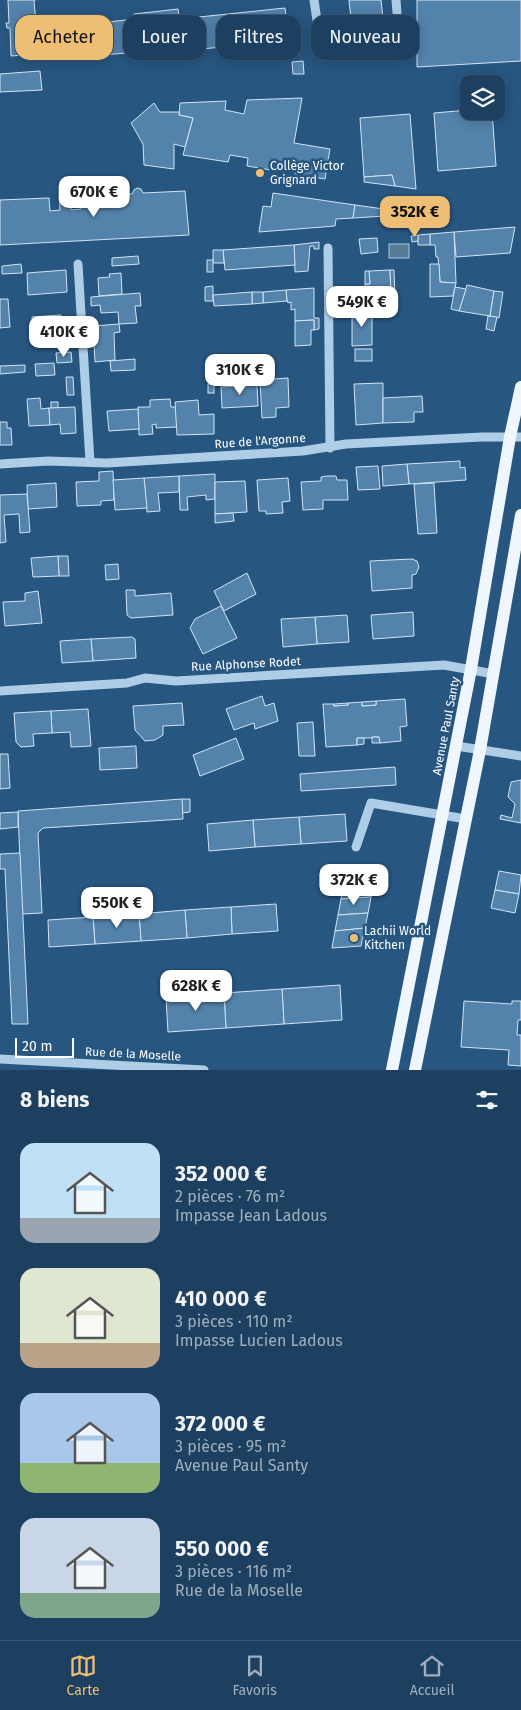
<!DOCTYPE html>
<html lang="fr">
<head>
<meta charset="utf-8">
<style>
  :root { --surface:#1d4060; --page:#2a4b69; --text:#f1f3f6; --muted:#a0afbd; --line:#3b5975; --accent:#eebe74 }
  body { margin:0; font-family:"Fira Sans",sans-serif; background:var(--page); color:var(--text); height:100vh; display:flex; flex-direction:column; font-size:19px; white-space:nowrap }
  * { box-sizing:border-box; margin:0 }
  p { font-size:16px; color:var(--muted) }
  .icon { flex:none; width:28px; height:28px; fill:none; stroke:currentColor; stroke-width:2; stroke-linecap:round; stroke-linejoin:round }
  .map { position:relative; height:1070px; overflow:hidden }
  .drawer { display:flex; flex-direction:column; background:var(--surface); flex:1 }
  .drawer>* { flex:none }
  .banner { position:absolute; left:15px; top:15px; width:491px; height:45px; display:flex; gap:10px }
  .buttons { position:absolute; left:460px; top:75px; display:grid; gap:10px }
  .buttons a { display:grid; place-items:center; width:45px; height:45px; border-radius:10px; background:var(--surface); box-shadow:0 2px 12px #0003,0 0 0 1px var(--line); font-size:25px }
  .scale { position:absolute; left:15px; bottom:12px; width:59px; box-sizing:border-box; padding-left:5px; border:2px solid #fff; border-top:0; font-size:14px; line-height:18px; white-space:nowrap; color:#fff; -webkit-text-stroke:4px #275680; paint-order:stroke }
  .price { position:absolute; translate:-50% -42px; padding:0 11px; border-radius:10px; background:#fff; color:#222; font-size:16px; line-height:32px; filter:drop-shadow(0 1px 2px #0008) }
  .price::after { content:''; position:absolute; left:50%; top:30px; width:15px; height:11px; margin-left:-8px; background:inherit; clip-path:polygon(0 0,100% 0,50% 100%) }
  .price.active { background:var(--accent); color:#111 }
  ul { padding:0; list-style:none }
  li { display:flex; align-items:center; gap:15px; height:125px; padding:0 20px }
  li span { display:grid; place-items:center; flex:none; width:140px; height:100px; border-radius:15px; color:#555 }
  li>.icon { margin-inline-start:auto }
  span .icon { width:60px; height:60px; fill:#fffc; stroke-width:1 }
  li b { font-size:21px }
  h2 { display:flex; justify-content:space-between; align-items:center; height:60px; padding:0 20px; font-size:21px }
  .chip { padding:0 18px; border-radius:15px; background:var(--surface); box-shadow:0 2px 12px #0003,0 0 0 1px var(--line); font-size:18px; line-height:45px }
  .chip.active { background:var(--accent); color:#111 }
  .dock { display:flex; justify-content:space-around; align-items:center; height:70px; border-top:1px solid var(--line); background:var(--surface); font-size:14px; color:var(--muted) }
  .dock a { display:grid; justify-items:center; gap:2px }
  .dock .active { color:var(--accent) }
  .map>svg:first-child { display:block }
  .water { fill:#597b97; stroke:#a2c9e6 }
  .building { fill:#5382aa; stroke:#d1e5f5 }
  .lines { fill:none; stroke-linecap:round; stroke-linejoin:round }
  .minor { stroke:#aecde6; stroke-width:9 }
  .major { stroke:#eff6fd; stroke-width:12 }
  .poi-dot { fill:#eebe74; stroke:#275680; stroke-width:2 }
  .labels { text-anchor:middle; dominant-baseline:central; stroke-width:5; stroke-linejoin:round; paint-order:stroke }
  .poi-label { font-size:12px; fill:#fff; stroke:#275680; text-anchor:start }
  .street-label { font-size:12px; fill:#fff; stroke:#275680 }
</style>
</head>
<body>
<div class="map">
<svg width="521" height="1070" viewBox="0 0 521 1070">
  <rect width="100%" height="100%" fill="#275680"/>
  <rect class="water" x="389" y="244" width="20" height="14"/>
  <g class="building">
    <path d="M8 0H35L34 2 37 31H35L36 41H38L39 54 11 56 10 28H7L6 23H9Z"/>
    <path d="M349 0H381L386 46 354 49Z"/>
    <path d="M417 0H521V61L417 67Z"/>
    <path d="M285 8 289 40 183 51 180 19Z"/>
    <path d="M178 9 182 41 137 45 134 14Z"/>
    <path d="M134 19 137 52 93 56 90 24Z"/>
    <path d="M303 61 304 74H293L292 62Z"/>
    <path d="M40 71 42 90 0 92V74Z"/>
    <path d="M302 98 294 143 330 149 325 179 295 174 297 166 278 163 277 171 247 166 248 158 230 155 228 162 183 155 193 118 179 115 180 103 226 101 225 110 244 114 247 100Z"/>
    <path d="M154 103 160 112H179V115L193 118 185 147 174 144V169L144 165 143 144 131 123Z"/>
    <path d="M469 110V111H492L496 166 438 171 434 113Z"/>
    <path d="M410 114 416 189 395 186 392 175 364 177 360 118Z"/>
    <path d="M392 175 395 186 364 182V177Z"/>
    <path d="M137 188 141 189 143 193 185 191 189 235 0 245V200L49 198 50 211 60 210 59 197H70L71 210 81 209 80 196 132 194 134 190Z"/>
    <path d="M273 193 355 205 353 218 336 219 335 226 259 232 263 206 271 207Z"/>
    <path d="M355 205 384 209 418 214 353 218Z"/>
    <path d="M515 227 510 253 456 257 454 232Z"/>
    <path d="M454 232 456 283 440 282 438 257H436L435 245H430V234Z"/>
    <path d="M430 234V245H418V235Z"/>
    <path d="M418 235V241L412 242 411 236Z"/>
    <path d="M377 238 378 252 361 254 359 239Z"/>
    <path d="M319 242V249H314V246H310L308 271 295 272 294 245Z"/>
    <path d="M294 245 295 265 225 270 223 250Z"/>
    <path d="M213 250H223L224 263H213Z"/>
    <path d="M138 256 139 264 112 266V258Z"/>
    <rect x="207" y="260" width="6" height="12"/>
    <path d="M21 264 22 273 2 274V266Z"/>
    <path d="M430 264H439L440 282 456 283 453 296 430 297Z"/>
    <path d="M66 270 67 292 28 295 27 273Z"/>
    <path d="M390 270 391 292H387L388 309 352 311 351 288 365 287V284H370L369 271Z"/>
    <path d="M390 270H394L395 300 388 301 387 292H391Z"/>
    <path d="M365 271H369L370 284H365Z"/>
    <path d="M121 273 122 294 99 296 98 278 110 277 109 274Z"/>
    <path d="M467 285 494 291 490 316 459 311Z"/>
    <path d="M213 286V301H205V287Z"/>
    <path d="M455 287 466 289 459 311 451 309Z"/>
    <path d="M314 288V318H319V329L314 330V320L295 321V309L291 310V302L288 303 287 301 286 290Z"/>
    <path d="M286 290 287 301 263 303V292Z"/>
    <path d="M494 291 503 292 499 318 490 316Z"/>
    <path d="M252 292H263V303L252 304Z"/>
    <path d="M252 292V304L214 306 213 295Z"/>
    <path d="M140 293 141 306H135L137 323 119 324 118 312 101 313 100 305 91 306V297Z"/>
    <path d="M0 299H8L10 327 0 328Z"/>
    <path d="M372 309V345L352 346V311Z"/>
    <path d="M61 315 62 326 33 327 32 317Z"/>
    <path d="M488 316 497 317 494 331 486 329Z"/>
    <path d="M314 320V330H311V345L295 346V321Z"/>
    <path d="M119 324 120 332 114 333 115 360 95 362 93 326Z"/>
    <rect x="355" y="349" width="17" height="12"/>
    <path d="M71 352 72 362 57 363 56 353Z"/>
    <path d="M135 359V370L111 371 110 361Z"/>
    <path d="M54 363 55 375 36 376 35 364Z"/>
    <path d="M25 365V372L0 374V366Z"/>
    <path d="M66 377H73L74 395H67Z"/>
    <path d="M288 378 289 407 276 408V417L262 418 260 380Z"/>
    <path d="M383 383V423L356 425 354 384Z"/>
    <rect x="208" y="384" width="6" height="9"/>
    <path d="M257 385 258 406 222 408 221 387Z"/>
    <path d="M422 396 423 412H414V422L383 423V398Z"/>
    <path d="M40 398 41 409 49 408 50 425 29 426 27 399Z"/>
    <path d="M170 399 171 407H176L177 427 156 428V424L152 425 153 434 139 435 138 407H150V400Z"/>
    <path d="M198 400 199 415 214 414V434L177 435 175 402Z"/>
    <rect x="51" y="402" width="7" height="6"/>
    <path d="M75 407 76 433 61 434 60 424 50 425 49 408Z"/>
    <path d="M138 409 139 429 109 431 107 411Z"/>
    <path d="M0 422H7V428H11L12 445H0Z"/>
    <path d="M460 461V468L465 467 466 480 409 484 407 464Z"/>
    <path d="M407 464 409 484 383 486 382 466Z"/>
    <path d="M378 466 380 489 358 490 356 467Z"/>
    <path d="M113 471 114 500 101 501V505L77 506 76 482 99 481V472Z"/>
    <path d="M215 474V499L206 500V495L187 497 188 510H180L179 476Z"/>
    <path d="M179 476V492L158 493 160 511 147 512 144 478Z"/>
    <path d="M327 476H336L337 480H347L348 500H323V509L303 510 301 482 321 481V477Z"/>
    <path d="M144 478 147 508 115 510 113 480Z"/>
    <path d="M288 478 290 501 282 502 283 513 266 514V511H259L257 480Z"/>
    <path d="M245 481 247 512 215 514V482Z"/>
    <path d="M56 483 57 507 28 509 27 485Z"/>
    <path d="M434 483 437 533 418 534 414 484Z"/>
    <path d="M27 494 30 532 20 533 19 514 4 515 6 542 0 543V495Z"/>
    <path d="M233 513 234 521 215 523V514Z"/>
    <path d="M58 556H68L69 576H59Z"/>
    <path d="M58 556 59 576 33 577 31 558Z"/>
    <path d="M412 559 417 561 419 567 416 574 412 575V588L372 591 370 561Z"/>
    <path d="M118 564 119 579 106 580 105 565Z"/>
    <path d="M247 573 256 594 224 611 214 591Z"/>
    <path d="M126 590H135V596L171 593 173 615 131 618 127 615Z"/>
    <path d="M38 591 42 623 5 626 3 602 25 601V593Z"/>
    <path d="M221 606 237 638 203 654 190 628 195 619Z"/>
    <path d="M413 612 414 636 373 639 371 615Z"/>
    <path d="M347 615 349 642 317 644 315 617Z"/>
    <path d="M315 617 317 644 283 647 281 619Z"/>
    <path d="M132 637 135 639 136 658 93 661 91 639Z"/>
    <path d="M91 639 93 661 62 663 60 641Z"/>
    <path d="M262 696 265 706 274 703 278 721 255 729 254 723 234 730 226 709Z"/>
    <path d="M405 699 407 726 400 727 401 741 380 743 379 737H372V738H357V745L326 747 323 704H334V706L348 705V703L362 702V706L376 705V701Z"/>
    <path d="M376 701V705L362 706V702Z"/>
    <path d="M182 703 184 725 163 726V735L155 740 145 741 135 730 133 706Z"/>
    <path d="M348 703V705L334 706V704Z"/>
    <path d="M88 709 91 746 71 747 70 732 52 733 51 711Z"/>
    <path d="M51 711 52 733 33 734 34 746 21 747 16 742 14 713Z"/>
    <path d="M313 722 315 756H299L297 723Z"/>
    <path d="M372 737H379L380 743H372Z"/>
    <path d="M236 738 244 759 200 776 193 755Z"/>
    <path d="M357 738H364V744L357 745Z"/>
    <path d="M136 746 137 768 100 770 99 748Z"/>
    <path d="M0 754H8L10 788 0 789Z"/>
    <path d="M395 767 396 785 301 791 300 774Z"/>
    <path d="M521 780V823L500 819 501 815 512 818 515 804 508 797 511 782Z"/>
    <path d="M182 799H190V812L182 813Z"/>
    <path d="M182 799 183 819 43 828 38 833 42 913 22 914 18 811Z"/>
    <path d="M18 812V827L0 829V813Z"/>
    <path d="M345 814 347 841 301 844 299 817Z"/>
    <path d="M299 817 301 844 255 847 253 820Z"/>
    <path d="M253 820 255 847 209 851 207 824Z"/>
    <path d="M20 853 28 1024H12L5 869H0V854Z"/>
    <path d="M377 865 374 881 344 883 343 889 334 887 337 868Z"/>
    <path d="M499 871 521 875 519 894 495 890Z"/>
    <path d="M374 881 371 897 341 899 344 883Z"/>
    <path d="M495 890 519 894 515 913 491 908Z"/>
    <path d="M371 897 368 913 338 915 341 899Z"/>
    <path d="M276 904 278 931 232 934 231 907Z"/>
    <path d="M231 907 232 934 187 938 185 910Z"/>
    <path d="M185 910 187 938 141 941 139 914Z"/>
    <path d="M368 913 365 928 335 931 338 915Z"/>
    <path d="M139 914 141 941 95 944 93 917Z"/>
    <path d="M93 917 95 944 49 947 48 920Z"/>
    <path d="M365 928 361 946 332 948 335 931Z"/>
    <path d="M340 985 342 1020 284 1024 282 989Z"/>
    <path d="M282 989 284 1024 226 1028 224 993Z"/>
    <path d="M224 993 226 1028 168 1032 166 997Z"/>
    <path d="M464 1001 512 1004V1001H521V1020H518L517 1035H521V1066L508 1065 509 1050 461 1047Z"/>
  </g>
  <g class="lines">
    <g class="minor">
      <path d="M314 0 321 48"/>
      <path d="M396 0 397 13"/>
      <path d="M328 248 330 448"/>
      <path d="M78 264 90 462"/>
      <path d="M0 464 48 461 107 463 303 451 346 444 482 437H521"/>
      <path d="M0 691 127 683 145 678 176 681 444 665 494 674"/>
      <path d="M456 746 521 756"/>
      <path d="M356 847 371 803 466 819"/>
      <path d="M0 1059 204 1070"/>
    </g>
    <g class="major">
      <path d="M392 1070 471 669 510 437 521 387"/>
      <path d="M415 1070 480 750 521 515"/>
    </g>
  </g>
  <g class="poi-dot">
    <circle cx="260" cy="173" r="5"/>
    <circle cx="354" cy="938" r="5"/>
  </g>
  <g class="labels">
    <g class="poi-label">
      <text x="270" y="166">Collège Victor<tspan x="270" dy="14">Grignard</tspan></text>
      <text x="364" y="931">Lachii World<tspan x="364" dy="14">Kitchen</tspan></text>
    </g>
    <g class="street-label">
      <text transform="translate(260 441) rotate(-4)">Rue de l'Argonne</text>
      <text transform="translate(246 664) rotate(-3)">Rue Alphonse Rodet</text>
      <text transform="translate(446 726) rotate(-79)">Avenue Paul Santy</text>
      <text transform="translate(133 1054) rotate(3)">Rue de la Moselle</text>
    </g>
  </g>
</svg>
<div class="buttons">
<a><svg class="icon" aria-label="layers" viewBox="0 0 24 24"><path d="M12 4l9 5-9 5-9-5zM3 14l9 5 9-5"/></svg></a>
</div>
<div class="scale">20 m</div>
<b class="price" style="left:94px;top:218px">670K €</b>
<b class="price active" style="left:415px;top:238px">352K €</b>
<b class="price" style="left:362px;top:328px">549K €</b>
<b class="price" style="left:64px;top:358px">410K €</b>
<b class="price" style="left:240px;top:396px">310K €</b>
<b class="price" style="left:354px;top:906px">372K €</b>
<b class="price" style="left:117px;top:929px">550K €</b>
<b class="price" style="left:196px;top:1012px">628K €</b>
<div class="banner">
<a class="chip active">Acheter</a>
<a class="chip">Louer</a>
<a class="chip">Filtres</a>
<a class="chip">Nouveau</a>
</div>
</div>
<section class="drawer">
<h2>8 biens<svg class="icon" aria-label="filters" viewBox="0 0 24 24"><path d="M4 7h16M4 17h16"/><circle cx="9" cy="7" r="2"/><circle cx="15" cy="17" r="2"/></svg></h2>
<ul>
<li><span style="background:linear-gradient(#bfe0f5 75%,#9aa5b1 0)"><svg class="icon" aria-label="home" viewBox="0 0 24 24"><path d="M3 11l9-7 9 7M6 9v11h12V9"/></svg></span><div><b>352 000 €</b><p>2 pièces · 76 m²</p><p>Impasse Jean Ladous</p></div></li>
<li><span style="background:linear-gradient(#dfe7d0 75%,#b9a48a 0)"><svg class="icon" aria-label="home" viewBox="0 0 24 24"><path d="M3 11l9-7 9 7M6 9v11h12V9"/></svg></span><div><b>410 000 €</b><p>3 pièces · 110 m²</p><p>Impasse Lucien Ladous</p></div></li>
<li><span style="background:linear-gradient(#a9c7e8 70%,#8fb573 0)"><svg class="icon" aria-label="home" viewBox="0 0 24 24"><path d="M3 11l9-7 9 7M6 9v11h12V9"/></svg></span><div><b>372 000 €</b><p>3 pièces · 95 m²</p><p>Avenue Paul Santy</p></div></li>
<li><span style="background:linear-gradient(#c9d6e8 75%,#7fa58c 0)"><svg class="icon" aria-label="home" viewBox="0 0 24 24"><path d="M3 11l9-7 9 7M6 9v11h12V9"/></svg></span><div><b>550 000 €</b><p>3 pièces · 116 m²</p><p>Rue de la Moselle</p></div></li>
</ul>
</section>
<nav class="dock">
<a class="active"><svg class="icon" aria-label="map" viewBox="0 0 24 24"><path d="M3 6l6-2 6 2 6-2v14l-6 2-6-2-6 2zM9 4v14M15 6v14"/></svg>Carte</a>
<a><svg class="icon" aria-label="saved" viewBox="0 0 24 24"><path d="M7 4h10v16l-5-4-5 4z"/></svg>Favoris</a>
<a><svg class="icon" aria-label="home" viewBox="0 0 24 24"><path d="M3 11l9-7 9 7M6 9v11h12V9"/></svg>Accueil</a>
</nav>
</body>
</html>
